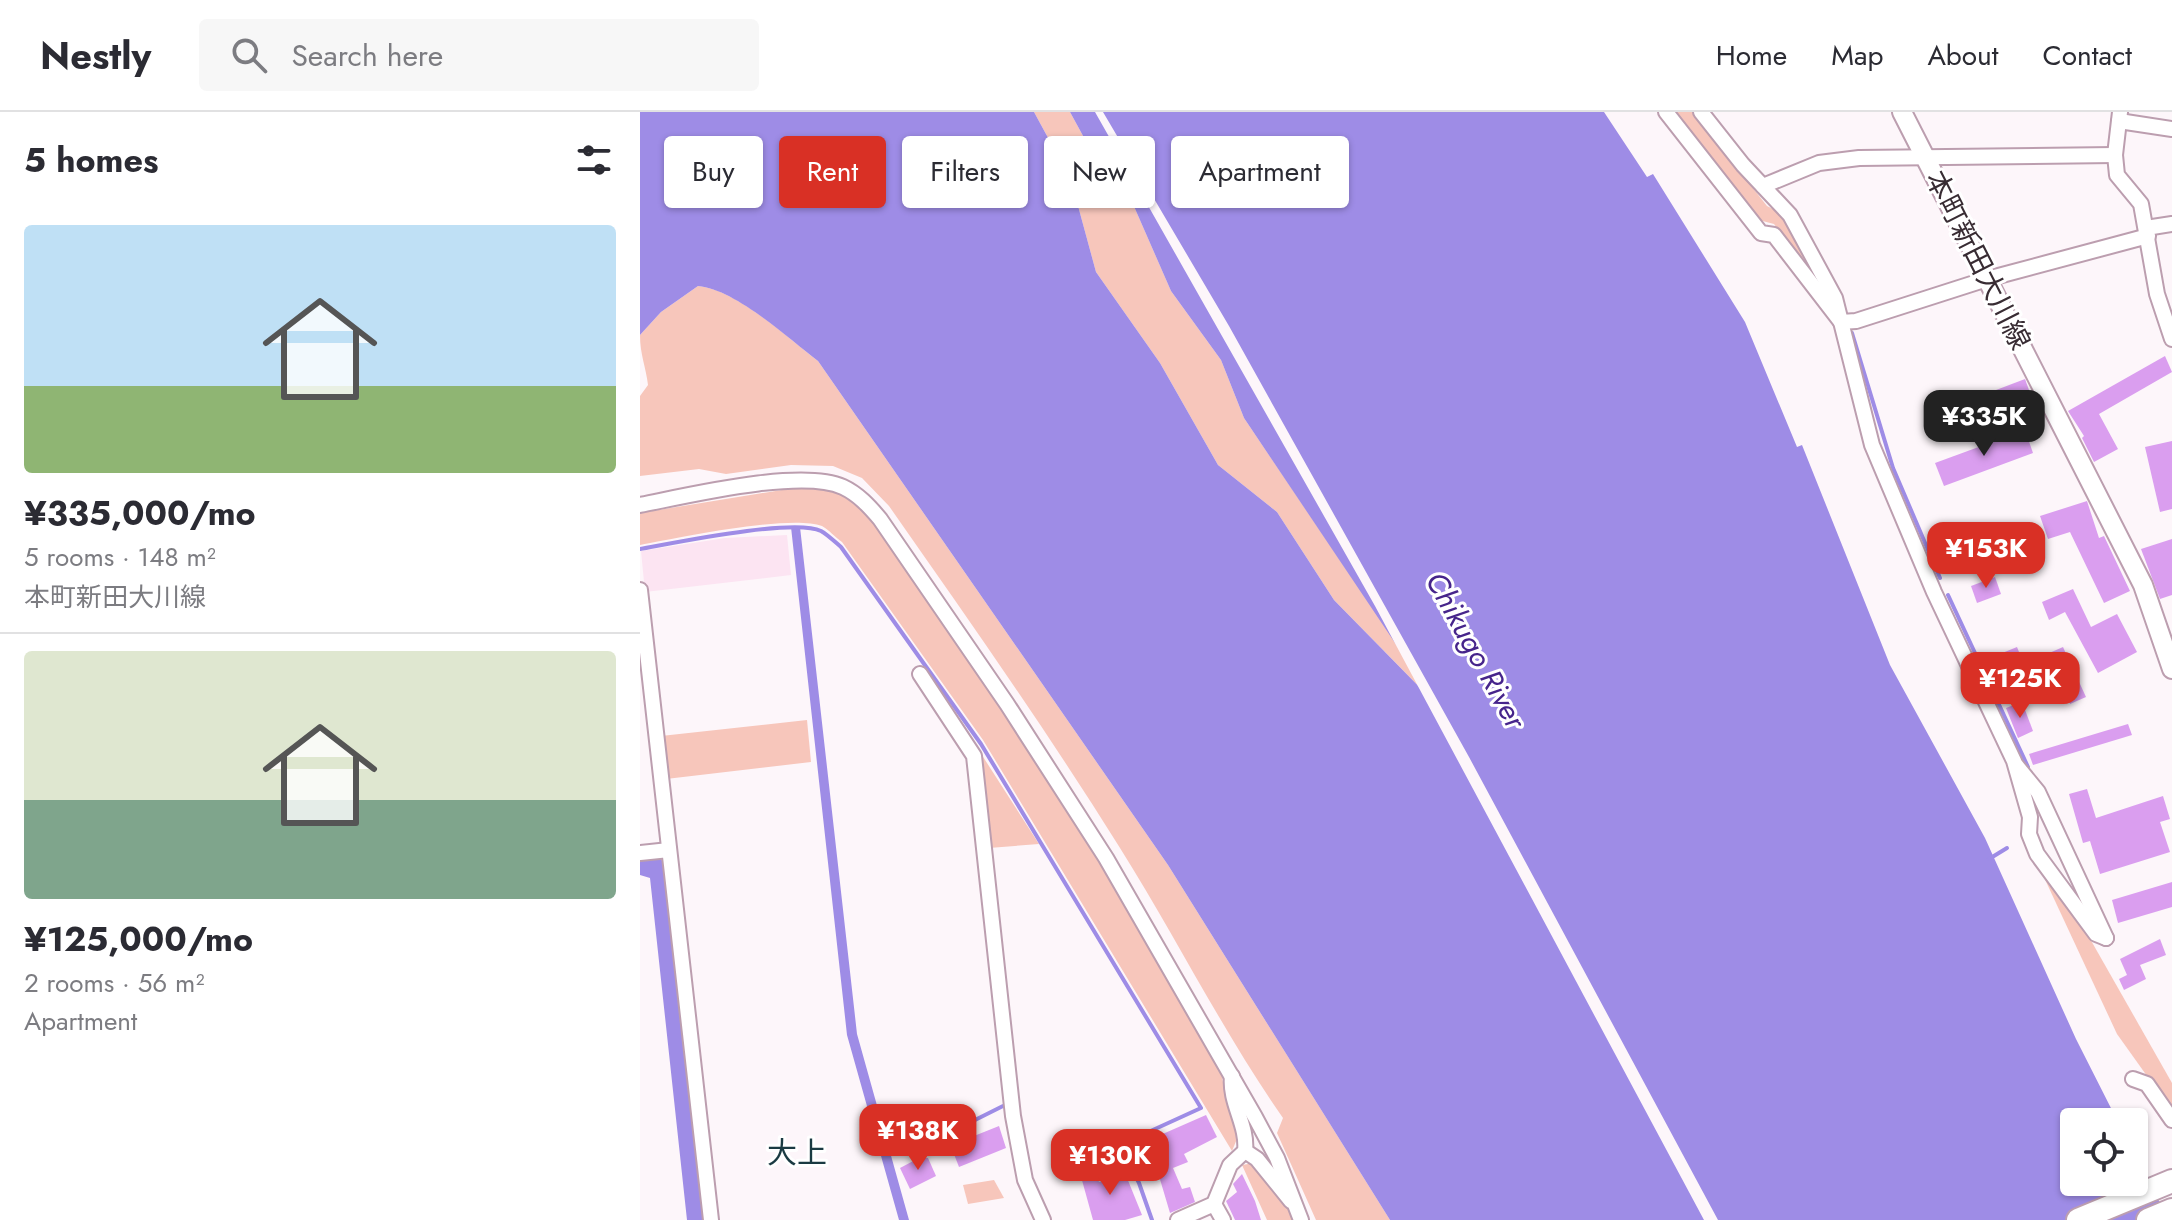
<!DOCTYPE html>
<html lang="en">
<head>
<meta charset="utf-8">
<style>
  :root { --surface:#fff; --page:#f7f7f7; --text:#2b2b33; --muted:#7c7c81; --line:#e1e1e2; --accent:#d93025 }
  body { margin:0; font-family:Jost,"Noto Sans JP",sans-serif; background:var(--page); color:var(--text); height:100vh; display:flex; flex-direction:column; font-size:30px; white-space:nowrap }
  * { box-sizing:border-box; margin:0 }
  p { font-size:26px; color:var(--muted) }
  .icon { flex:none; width:44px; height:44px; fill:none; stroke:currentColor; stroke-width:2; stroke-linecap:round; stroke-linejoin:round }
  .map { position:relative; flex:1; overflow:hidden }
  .drawer { display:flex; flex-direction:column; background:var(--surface); width:640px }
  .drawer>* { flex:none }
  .top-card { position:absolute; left:24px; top:24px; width:760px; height:72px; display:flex; gap:16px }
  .fabs { position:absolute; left:1420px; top:996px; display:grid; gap:16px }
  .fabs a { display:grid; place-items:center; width:88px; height:88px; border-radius:8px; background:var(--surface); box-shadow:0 2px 6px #0004; font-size:40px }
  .price { position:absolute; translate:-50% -68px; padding:0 18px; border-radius:16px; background:var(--accent); color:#fff; font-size:26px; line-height:52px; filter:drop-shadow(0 2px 4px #0008) }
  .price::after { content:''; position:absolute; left:50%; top:48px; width:24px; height:18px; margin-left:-12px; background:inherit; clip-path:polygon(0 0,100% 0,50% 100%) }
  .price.selected { background:#222; color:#fff }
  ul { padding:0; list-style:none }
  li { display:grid; align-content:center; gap:16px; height:424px; padding:0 24px }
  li+li { border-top:2px solid var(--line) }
  li span { display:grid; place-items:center; height:248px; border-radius:8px; color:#555 }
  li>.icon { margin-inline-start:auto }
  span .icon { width:144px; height:144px; fill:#fffc; stroke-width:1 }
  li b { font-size:34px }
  h2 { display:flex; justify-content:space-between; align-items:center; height:96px; padding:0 24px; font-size:34px }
  .tag { padding:0 28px; border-radius:8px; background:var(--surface); box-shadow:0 2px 6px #0004; font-size:28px; line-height:72px }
  .tag.selected { background:var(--accent); color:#fff }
  header { display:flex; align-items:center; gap:48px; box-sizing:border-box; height:112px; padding:0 40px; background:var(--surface); border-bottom:2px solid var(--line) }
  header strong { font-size:38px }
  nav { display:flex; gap:44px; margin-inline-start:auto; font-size:28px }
  .search { width:560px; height:72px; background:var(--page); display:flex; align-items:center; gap:20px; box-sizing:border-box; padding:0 28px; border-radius:8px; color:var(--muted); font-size:30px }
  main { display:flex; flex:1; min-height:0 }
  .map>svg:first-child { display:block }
  .built { fill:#fce4f2 }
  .green { fill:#f7c6bb }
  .water { fill:#9e8ce6 }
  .pier { fill:#fdf6fa }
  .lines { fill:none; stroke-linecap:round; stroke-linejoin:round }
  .stream { stroke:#9e8ce6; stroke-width:4 }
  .building { fill:#da9eef }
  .minor-casing { stroke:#bc9eaf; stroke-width:18 }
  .major-casing { stroke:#bc9eaf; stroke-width:22 }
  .highway-casing { stroke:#bc9eaf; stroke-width:26 }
  .minor { stroke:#fff; stroke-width:14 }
  .major { stroke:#fff; stroke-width:18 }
  .highway { stroke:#fff; stroke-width:22 }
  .labels { text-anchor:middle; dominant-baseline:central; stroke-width:6; stroke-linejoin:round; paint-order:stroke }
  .street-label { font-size:28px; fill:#382c33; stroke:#fff }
  .water-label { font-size:30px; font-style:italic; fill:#46248b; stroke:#fff }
  .neighbourhood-label { font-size:30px; fill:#1a3a42; stroke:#fff }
</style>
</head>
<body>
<header>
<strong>Nestly</strong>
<div class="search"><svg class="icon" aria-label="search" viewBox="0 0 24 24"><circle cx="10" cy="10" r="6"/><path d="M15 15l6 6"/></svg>Search here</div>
<nav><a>Home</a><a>Map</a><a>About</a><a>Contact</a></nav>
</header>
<main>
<section class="drawer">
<h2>5 homes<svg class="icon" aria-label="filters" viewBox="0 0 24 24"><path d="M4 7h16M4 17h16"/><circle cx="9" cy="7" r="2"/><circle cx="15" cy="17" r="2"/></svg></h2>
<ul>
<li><span style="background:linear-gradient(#bfe0f5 65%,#8fb573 0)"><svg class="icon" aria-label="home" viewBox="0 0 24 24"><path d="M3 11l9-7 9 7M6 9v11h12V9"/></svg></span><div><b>¥335,000/mo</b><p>5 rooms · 148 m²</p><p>本町新田大川線</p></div></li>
<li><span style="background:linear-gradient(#dfe7d0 60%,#7fa58c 0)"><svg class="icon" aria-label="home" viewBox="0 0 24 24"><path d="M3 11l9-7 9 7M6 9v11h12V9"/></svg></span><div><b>¥125,000/mo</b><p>2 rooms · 56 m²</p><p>Apartment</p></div></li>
</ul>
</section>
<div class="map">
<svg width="1532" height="1108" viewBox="0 0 1532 1108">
  <rect width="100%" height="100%" fill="#fdf6fa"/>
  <path class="built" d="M147 423 151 463 5 480 1 439 85 426Z"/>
  <g class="green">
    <path d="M394 0H430L460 55 489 83 531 179 581 248 604 306 800 596 694 488 637 400 578 353 520 251 456 160 431 68Z"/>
    <path d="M1030 0H1053L1127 94 1143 102 1190 188 1134 112 1115 107Z"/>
    <path d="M58 174C96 177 148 226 178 249L528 753 750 1108H676L637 1021 643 1006C583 920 536 825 480 736 407 619 328 507 249 394L222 366 193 354 151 353 86 362 59 357 0 364V284L8 273C6 255 0 243 0 223L21 200Z"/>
    <path d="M160 375 199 380 233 408 365 599 462 752 581 957 586 990 599 1022 592 1039 343 628 202 430C196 426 188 417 182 414 150 402 37 426 0 433V401Z"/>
    <path d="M167 608 171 650 26 667 21 624Z"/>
    <path d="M338 637 399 732 349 736Z"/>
    <path d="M1402 761 1449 825 1532 971V999L1477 922Z"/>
    <path d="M614 1051 636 1083 651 1095 656 1108H627L602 1053Z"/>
    <path d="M354 1068 364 1086 328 1092 323 1073Z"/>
  </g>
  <g class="water">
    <path d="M0 0H394L431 68 456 160 520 251 578 353 637 400 694 488 796 592 604 306 581 248 531 179 489 83 460 55 430 0H964L1007 65 1013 62 1105 210 1157 335 1162 333 1250 553 1345 726 1436 927 1478 1010H1434V1070H1494V1041L1529 1108H750L528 753 178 249C148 226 95 177 58 174L21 200 0 223Z"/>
    <path d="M151 415H160L217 922 269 1108H259L207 923Z"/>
    <path d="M19 746 24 750 63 1108H47L10 766 0 763V748Z"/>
  </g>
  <path class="pier" d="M455 0H463L589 214 829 645 1078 1108H1064L735 494Z"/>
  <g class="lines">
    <g class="stream">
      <path d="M1212 221 1253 356 1300 466"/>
      <path d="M0 437C34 431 154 406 181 419 188 423 195 430 201 435L341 632 561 996 480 1033 499 1071 512 1108"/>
      <path d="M1308 483 1388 655"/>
      <path d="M1349 747 1367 736"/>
      <path d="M250 1039 317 1017 363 994"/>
    </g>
  </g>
  <g class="building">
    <path d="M1525 244 1532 260 1459 302 1478 337 1454 350 1442 326 1444 324 1428 299Z"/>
    <path d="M1385 267 1393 289 1315 319 1306 297Z"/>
    <path d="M1385 318 1393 341 1304 374 1295 351Z"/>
    <path d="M1532 329V397L1520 400 1505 335Z"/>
    <path d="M1447 389 1459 426 1464 424 1490 479 1464 491 1430 420 1408 427 1400 404Z"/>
    <path d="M1532 427V483L1520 487 1501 437Z"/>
    <path d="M1355 465 1361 482 1337 491 1331 474Z"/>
    <path d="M1433 477 1451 515 1477 502 1497 540 1458 561 1425 500 1409 508 1402 490Z"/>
    <path d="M1377 535 1385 555 1357 566 1350 546Z"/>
    <path d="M1423 535 1446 585 1430 592 1422 573 1390 586 1382 565 1412 553 1407 542Z"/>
    <path d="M1382 590 1393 619 1378 626 1366 596Z"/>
    <path d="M1488 612 1492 623 1393 653 1389 642Z"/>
    <path d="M1447 677 1456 706 1523 684 1530 707 1520 710 1530 740 1460 762 1450 729 1443 731 1429 682Z"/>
    <path d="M1532 770V795L1478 811 1472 788Z"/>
    <path d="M1520 827 1526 843 1500 853 1506 867 1484 878 1479 867 1487 863 1480 847Z"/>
    <path d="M566 1003 577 1025 544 1042 548 1050 533 1056 542 1077 550 1075 555 1090 530 1101 519 1064 511 1067 493 1035Z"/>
    <path d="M359 1014 366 1036 319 1055 312 1037 320 1034 319 1030Z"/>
    <path d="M279 1046H288L296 1064 270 1077 260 1056Z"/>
    <path d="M455 1057 459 1070 485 1061 502 1103 485 1108H453L440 1061Z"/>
    <path d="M602 1062 615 1089 621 1108H595L586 1089 597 1080 593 1072Z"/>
  </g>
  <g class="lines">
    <defs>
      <g id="minor">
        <path d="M1026 0 1121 121 1134 123 1201 210 1216 209 1347 167 1508 124"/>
        <path d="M1061 0 1103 53 1150 103 1195 186 1232 333 1294 480 1374 649 1390 705 1389 722 1397 742 1456 822 1466 826"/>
        <path d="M1480 0 1475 43 1477 63 1501 92 1517 182 1532 227"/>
        <path d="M1479 9 1532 17"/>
        <path d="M1123 74 1179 51 1219 46 1475 43"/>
        <path d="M1506 116 1532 112"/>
        <path d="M0 393C46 384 161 356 203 375 218 382 229 394 240 407L367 592 466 746 615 1005 637 1046 661 1108"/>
        <path d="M0 478 71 1108"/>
        <path d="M280 562 334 644 373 1004 385 1068 403 1108"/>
        <path d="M1376 653 1398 680 1466 826"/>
        <path d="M0 741 29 738"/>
        <path d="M1493 967 1507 972 1532 1008"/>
        <path d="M605 1039 617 1047 651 1089"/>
        <path d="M574 1092 583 1108"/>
        <path d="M538 1108 574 1092 590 1053 605 1039C608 1013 589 991 592 964"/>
      </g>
      <path id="major" d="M1262 0 1503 473 1532 557"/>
      <g id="highway">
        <path d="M1438 1108 1532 1069"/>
        <path d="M1508 1108 1532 1098"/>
      </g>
    </defs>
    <use href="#minor" class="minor-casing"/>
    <use href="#major" class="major-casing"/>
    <use href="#highway" class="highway-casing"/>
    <use href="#minor" class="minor"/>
    <use href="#major" class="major"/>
    <use href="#highway" class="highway"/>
  </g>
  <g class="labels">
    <g class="street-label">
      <text transform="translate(1338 148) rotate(63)">本町新田大川線</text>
    </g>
    <g class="water-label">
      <text transform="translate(836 538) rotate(61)">Chikugo River</text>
    </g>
    <g class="neighbourhood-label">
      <text x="157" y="1040">大上</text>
    </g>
  </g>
</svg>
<div class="fabs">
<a><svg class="icon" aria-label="locate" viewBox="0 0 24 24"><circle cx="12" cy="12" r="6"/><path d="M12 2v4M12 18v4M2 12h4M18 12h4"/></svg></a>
</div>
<b class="price selected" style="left:1344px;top:346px">¥335K</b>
<b class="price" style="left:1346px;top:478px">¥153K</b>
<b class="price" style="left:1380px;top:608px">¥125K</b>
<b class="price" style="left:278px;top:1060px">¥138K</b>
<b class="price" style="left:470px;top:1085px">¥130K</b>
<div class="top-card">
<a class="tag">Buy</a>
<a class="tag selected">Rent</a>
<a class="tag">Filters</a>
<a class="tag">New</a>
<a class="tag">Apartment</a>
</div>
</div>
</main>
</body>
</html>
